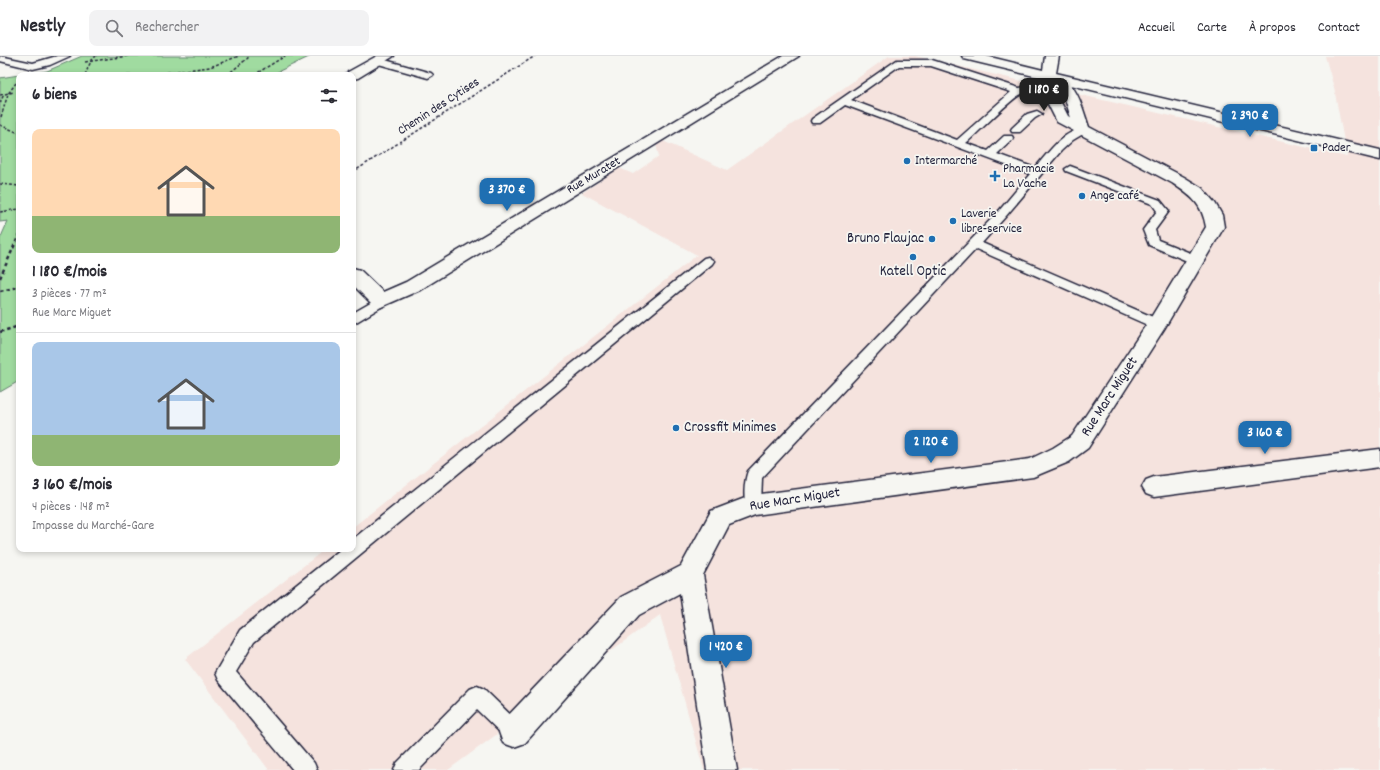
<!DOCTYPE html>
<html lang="fr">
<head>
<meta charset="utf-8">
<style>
  :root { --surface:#fff; --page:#f2f2f3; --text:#2b2b33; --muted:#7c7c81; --line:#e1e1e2; --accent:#1f6fb2 }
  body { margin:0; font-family:Dekko,sans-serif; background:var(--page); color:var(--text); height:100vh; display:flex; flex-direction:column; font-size:15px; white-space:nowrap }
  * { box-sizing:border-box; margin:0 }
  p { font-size:13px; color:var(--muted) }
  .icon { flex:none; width:22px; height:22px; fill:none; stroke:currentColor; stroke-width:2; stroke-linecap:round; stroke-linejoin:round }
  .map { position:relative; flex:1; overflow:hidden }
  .details { position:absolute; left:16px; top:16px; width:340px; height:480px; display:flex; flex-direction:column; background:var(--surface); border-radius:8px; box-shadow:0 2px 6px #0003 }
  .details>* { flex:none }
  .price { position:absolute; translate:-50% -34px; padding:0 9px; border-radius:8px; background:var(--accent); color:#fff; font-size:13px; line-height:26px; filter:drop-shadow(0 1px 2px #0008) }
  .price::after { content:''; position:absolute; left:50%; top:24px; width:12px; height:9px; margin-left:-6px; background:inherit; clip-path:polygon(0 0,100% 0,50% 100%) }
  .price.on { background:#222; color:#fff }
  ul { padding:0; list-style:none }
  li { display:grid; align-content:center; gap:8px; height:212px; padding:0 16px }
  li+li { border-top:1px solid var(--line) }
  li span { display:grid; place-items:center; height:124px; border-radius:8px; color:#555 }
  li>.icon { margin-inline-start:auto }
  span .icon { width:72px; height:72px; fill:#fffc; stroke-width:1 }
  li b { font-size:17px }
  h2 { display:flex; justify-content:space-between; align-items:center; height:48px; padding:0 16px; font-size:17px }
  header { display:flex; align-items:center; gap:24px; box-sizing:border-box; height:56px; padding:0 20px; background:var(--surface); border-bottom:1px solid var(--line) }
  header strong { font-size:19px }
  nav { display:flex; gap:22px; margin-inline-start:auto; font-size:14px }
  .search { width:280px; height:36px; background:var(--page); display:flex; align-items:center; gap:10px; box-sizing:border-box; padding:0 14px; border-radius:8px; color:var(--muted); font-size:15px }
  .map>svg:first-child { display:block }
  .built { fill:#f5e3de }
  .green { fill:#a0dba0; stroke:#617e6e }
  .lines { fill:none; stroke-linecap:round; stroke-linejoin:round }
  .lane-casing { stroke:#22223b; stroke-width:3 }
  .street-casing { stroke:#22223b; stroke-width:3 }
  .secondary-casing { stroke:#22223b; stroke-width:3 }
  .path-far1 { stroke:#22223b; stroke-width:1.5; stroke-dasharray:3 2; stroke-linecap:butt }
  .path { stroke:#22223b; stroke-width:2.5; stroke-dasharray:3.5 3; stroke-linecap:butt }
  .lane { fill:#f6f6f2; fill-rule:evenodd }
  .street { fill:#f6f6f2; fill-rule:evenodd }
  .secondary { fill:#f6f6f2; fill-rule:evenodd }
  .poi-dot { fill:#1f6fb2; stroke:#f6f6f2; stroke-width:1.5 }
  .labels { text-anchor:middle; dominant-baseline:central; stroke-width:3.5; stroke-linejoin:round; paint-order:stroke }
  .far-street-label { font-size:13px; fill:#22223b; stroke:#f6f6f2 }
  .far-poi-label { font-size:13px; fill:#22223b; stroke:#f6f6f2; text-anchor:start }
  .poi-label { font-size:15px; fill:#22223b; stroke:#f6f6f2; text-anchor:end }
  .street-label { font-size:15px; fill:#22223b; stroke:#f6f6f2 }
</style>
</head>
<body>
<header>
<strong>Nestly</strong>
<div class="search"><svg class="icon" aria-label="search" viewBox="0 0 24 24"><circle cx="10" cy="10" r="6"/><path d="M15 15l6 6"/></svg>Rechercher</div>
<nav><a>Accueil</a><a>Carte</a><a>À propos</a><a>Contact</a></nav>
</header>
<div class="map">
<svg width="1380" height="714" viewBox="0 0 1380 714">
  <rect width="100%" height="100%" fill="#f6f6f2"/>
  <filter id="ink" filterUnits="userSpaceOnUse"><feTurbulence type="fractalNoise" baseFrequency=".025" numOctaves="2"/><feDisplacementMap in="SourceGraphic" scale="8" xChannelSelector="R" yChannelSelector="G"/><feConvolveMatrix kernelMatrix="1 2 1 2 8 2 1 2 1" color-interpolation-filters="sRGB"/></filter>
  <g filter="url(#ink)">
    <path class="built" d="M889 0H915L1347 101 1334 32 1325 0H1380V714H704L660 559 448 714H269L185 603 325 493H353V471L697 199 582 137 619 112 633 118 659 100 656 89 663 85 727 114Z"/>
    <g class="green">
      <path d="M82 0H311L271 19H20L47 15Z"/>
      <path d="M19 19V325L0 336V183L8 165 0 166V22Z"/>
    </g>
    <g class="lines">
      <defs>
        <g id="lane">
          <path d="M0 0 33 7 57 0H70L50 9 33 13 0 5Z"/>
          <path d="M378 2 431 17 433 19 428 22 375 7V3Z"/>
          <path d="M897 4H932L1019 32 1035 30 1042 26H1048L1050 28C1042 38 1032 34 1022 38 1013 40 976 79 966 87L988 95 1004 80H1012L1013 82 1012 84 997 98 1035 112C1049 96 1061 77 1083 72L1088 75 1073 84 1061 95 1006 160 982 187 1162 265 1164 268 1162 271H1152L976 193 762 422 761 449 759 454 753 456 747 454C743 445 744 425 748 415L998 156 1030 118 845 49 820 67H812L811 65 812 63ZM899 10H931L1011 36 957 84 851 44Z"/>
          <path d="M1037 55 1042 58 1035 62 1020 76H1012L1011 74 1012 72 1027 58Z"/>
          <path d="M1070 110 1160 144 1169 155 1155 174 1158 184 1200 201 1202 204 1200 207H1192L1149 189 1143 174 1157 155 1152 148 1066 115 1065 113Z"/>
          <path d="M708 201 714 205 712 208 254 586 236 616 314 707 317 714H293L218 624 215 617 240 574 341 493H353V483L704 202Z"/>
          <path d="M381 241 386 242 388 245 386 248 353 268V257Z"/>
          <path d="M477 630 484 633 521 669 524 676 521 683 514 686 507 683 477 654 419 714H394L397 707 470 633Z"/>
        </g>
        <g id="street">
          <path d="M377 0H394L358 22 353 23V19H346L348 16Z"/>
          <path d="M783 0H799L420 234 381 251 374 250 353 229V212L360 214 383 236 406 226Z"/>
          <path d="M1049 16C1077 23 1081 48 1089 71L1184 121 1202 132 1215 147 1222 159 1224 171 1164 273 1088 392 1069 406 1033 421 755 459 729 469 703 519 737 714H707L680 537 639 559 525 687 514 691 503 687 499 676 503 665 621 541 681 510 711 455 753 439 1030 403 1053 392 1072 380 1150 263 1206 171C1202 147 1191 140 1172 127L1057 66 1038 28 1044 17ZM1052 29 1063 36 1071 62 1068 60Z"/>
          <path d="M1380 393V411L1154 441 1146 438 1142 431 1146 424 1154 421Z"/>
        </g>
        <path id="secondary" d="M962 0H986L1043 14 1045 0H1059L1056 17 1380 94V104L964 3Z"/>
      </defs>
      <use href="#lane" class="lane-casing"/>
      <use href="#street" class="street-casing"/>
      <use href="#secondary" class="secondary-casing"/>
      <g class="path-far1">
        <path d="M85 6 128 0"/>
        <path d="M85 19 91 5 96 0"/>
        <path d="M147 19 210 11 239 0"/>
        <path d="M227 19 248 2 247 0"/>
        <path d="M254 19 285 0"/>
        <path d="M0 39 14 36"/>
        <path d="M0 47 4 38"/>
        <path d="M1 61 8 38 16 27"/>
        <path d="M0 69 19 77"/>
        <path d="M353 116 535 0"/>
        <path d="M0 128 19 130"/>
        <path d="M19 132V135"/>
        <path d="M0 156 19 153"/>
      </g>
      <g class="path">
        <path d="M0 222 19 179"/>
        <path d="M0 235 19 231"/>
        <path d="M0 276 19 270"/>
      </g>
      <use href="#lane" class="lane"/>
      <use href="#street" class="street"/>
      <use href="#secondary" class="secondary"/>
    </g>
  </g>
  <g class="poi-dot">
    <rect x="1310" y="88" width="8" height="8" rx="2"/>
    <circle cx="907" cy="105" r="4"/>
    <path d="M993 114h4v4h4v4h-4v4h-4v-4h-4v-4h4z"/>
    <circle cx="1082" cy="140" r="4"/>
    <circle cx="953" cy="165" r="4"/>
    <circle cx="932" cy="183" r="4"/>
    <circle cx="913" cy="201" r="4"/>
    <circle cx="676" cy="372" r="4"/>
  </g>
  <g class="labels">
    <g class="far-street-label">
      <text transform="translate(439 51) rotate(-33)">Chemin des Cytises</text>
      <text transform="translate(594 120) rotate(-31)">Rue Muratet</text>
    </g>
    <g class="far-poi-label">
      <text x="1322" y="92">Pader</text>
      <text x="915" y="105">Intermarché</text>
      <text x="1003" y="113">Pharmacie<tspan x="1003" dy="15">La Vache</tspan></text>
      <text x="1090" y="140">Ange café</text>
      <text x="961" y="158">Laverie<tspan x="961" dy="15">libre-service</tspan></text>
    </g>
    <g class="poi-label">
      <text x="924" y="183">Bruno Flaujac</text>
      <text x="913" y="216" text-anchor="middle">Katell Optic</text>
      <text x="684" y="372" text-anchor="start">Crossfit Minimes</text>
    </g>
    <g class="street-label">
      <text transform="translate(1110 341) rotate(-57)">Rue Marc Miguet</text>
      <text transform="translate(795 444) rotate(-9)">Rue Marc Miguet</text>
    </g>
  </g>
</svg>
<b class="price on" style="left:1044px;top:56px">1 180 €</b>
<b class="price" style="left:1250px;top:82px">2 390 €</b>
<b class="price" style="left:507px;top:156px">3 370 €</b>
<b class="price" style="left:1265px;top:399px">3 160 €</b>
<b class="price" style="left:931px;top:408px">2 120 €</b>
<b class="price" style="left:726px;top:613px">1 420 €</b>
<section class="details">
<h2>6 biens<svg class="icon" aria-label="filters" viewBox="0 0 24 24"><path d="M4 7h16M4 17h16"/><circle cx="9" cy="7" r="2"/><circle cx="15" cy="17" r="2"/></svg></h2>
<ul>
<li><span style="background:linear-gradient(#ffd9b3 70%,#8fb573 0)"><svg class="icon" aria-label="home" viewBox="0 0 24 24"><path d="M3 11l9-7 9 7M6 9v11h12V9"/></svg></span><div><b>1 180 €/mois</b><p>3 pièces · 77 m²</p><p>Rue Marc Miguet</p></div></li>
<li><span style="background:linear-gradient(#a9c7e8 75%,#8fb573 0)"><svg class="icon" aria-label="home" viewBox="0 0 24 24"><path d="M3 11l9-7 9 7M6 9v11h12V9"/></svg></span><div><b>3 160 €/mois</b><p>4 pièces · 148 m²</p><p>Impasse du Marché-Gare</p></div></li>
</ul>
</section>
</div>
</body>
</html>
